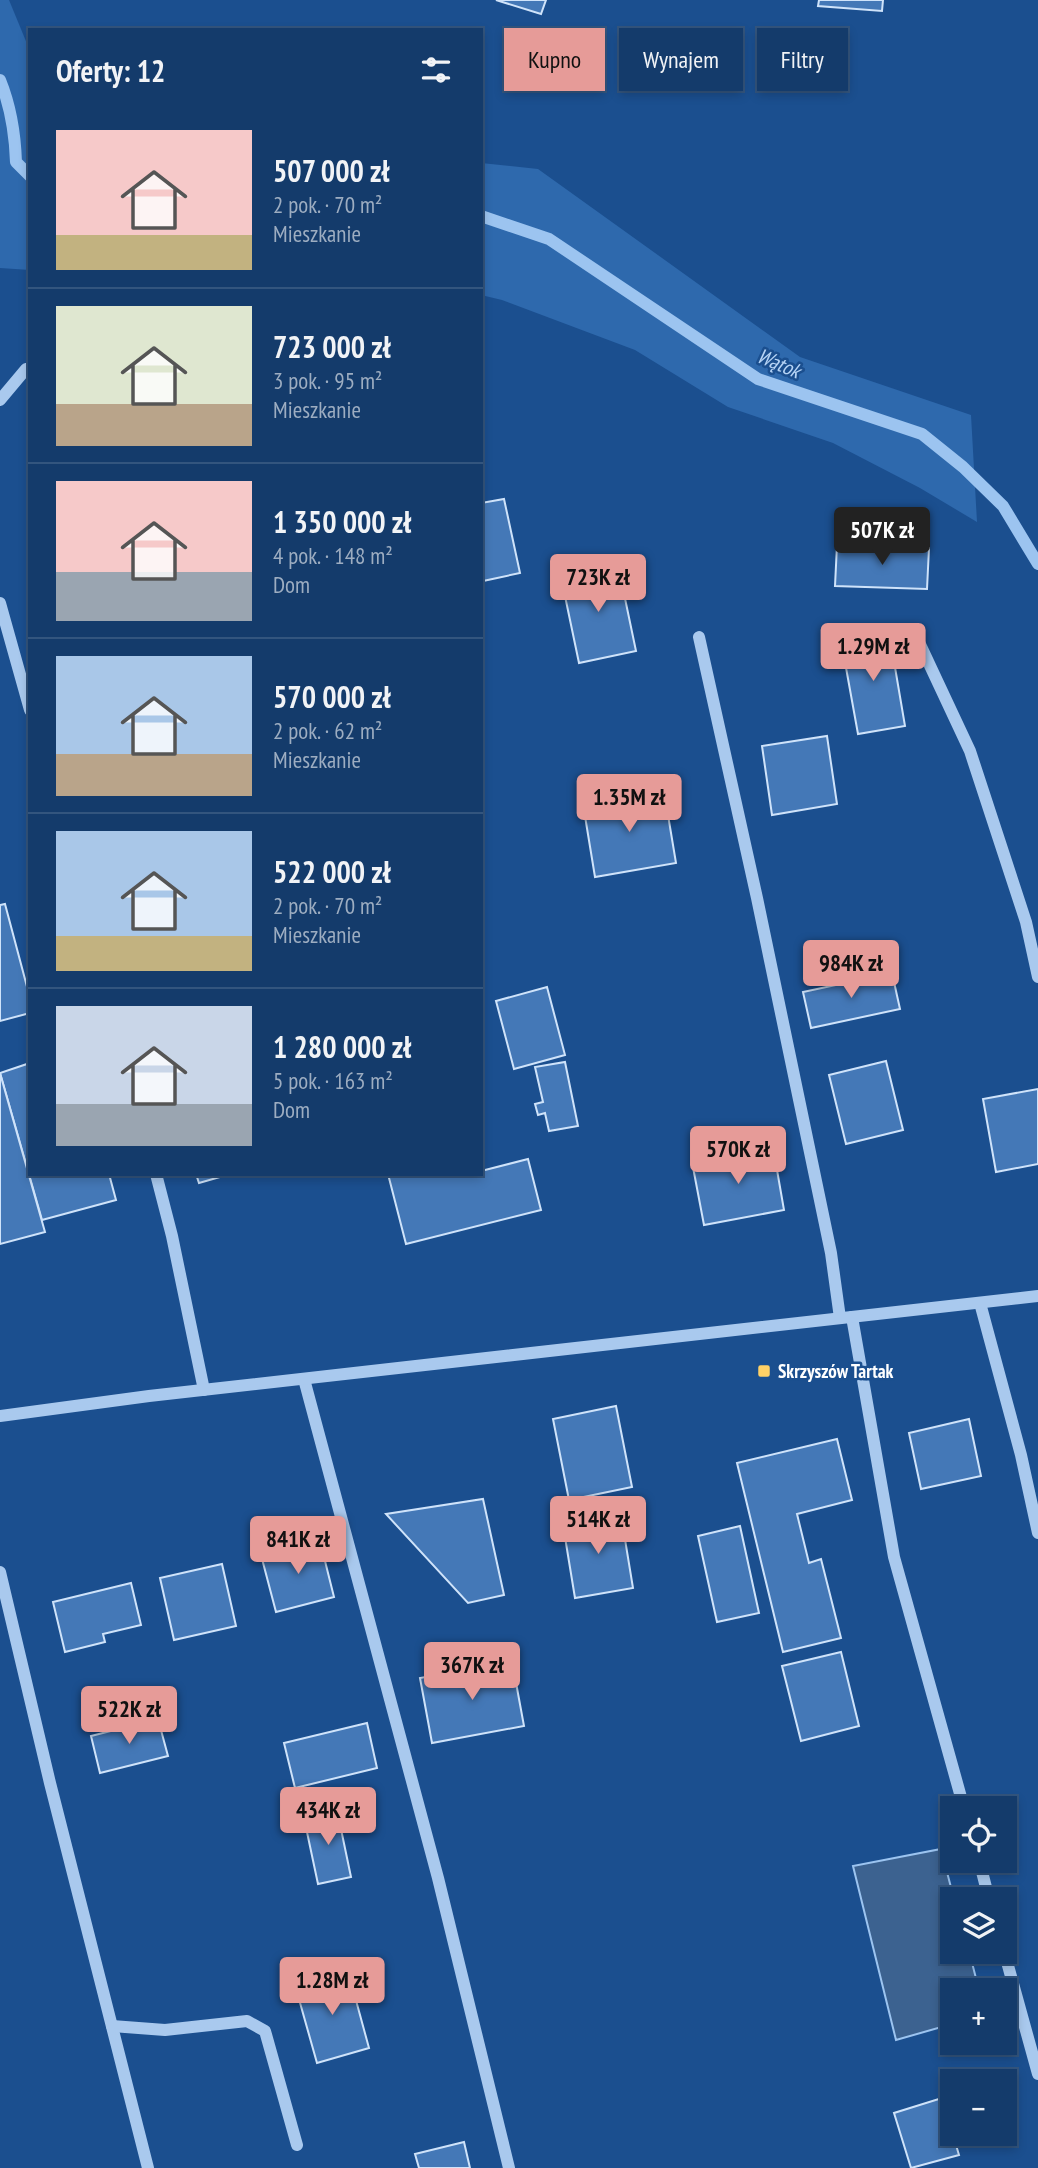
<!DOCTYPE html>
<html lang="pl">
<head>
<meta charset="utf-8">
<style>
  :root { --surface:#143b6b; --page:#1d4271; --text:#f1f3f6; --muted:#9dadc1; --line:#33557e; --accent:#e69b98 }
  body { margin:0; font-family:"PT Sans Narrow",sans-serif; background:var(--page); color:var(--text); height:100vh; display:flex; flex-direction:column; font-size:26px; white-space:nowrap }
  * { box-sizing:border-box; margin:0 }
  p { font-size:23px; color:var(--muted) }
  .icon { flex:none; width:38px; height:38px; fill:none; stroke:currentColor; stroke-width:2; stroke-linecap:round; stroke-linejoin:round }
  .map { position:relative; flex:1; overflow:hidden }
  .drawer { position:absolute; left:28px; top:28px; width:455px; height:1148px; display:flex; flex-direction:column; background:var(--surface); border-radius:0px; box-shadow:0 4px 10px #0003,0 0 0 2px var(--line) }
  .drawer>* { flex:none }
  .hud { position:absolute; left:504px; top:28px; width:429px; height:63px; display:flex; gap:14px }
  .controls { position:absolute; left:940px; top:1796px; display:grid; gap:14px }
  .controls a { display:grid; place-items:center; width:77px; height:77px; border-radius:0px; background:var(--surface); box-shadow:0 4px 10px #0003,0 0 0 2px var(--line); font-size:35px }
  .price { position:absolute; translate:-50% -60px; padding:0 16px; border-radius:7px; background:var(--accent); color:#111; font-size:23px; line-height:46px; filter:drop-shadow(0 2px 4px #0008) }
  .price::after { content:''; position:absolute; left:50%; top:42px; width:21px; height:16px; margin-left:-10px; background:inherit; clip-path:polygon(0 0,100% 0,50% 100%) }
  .price.current { background:#222; color:#fff }
  ul { padding:0; list-style:none }
  li { display:flex; align-items:center; gap:21px; height:175px; padding:0 28px }
  li+li { border-top:2px solid var(--line) }
  li span { display:grid; place-items:center; flex:none; width:196px; height:140px; border-radius:0px; color:#555 }
  li>.icon { margin-inline-start:auto }
  span .icon { width:84px; height:84px; fill:#fffc; stroke-width:1 }
  li b { font-size:30px }
  h2 { display:flex; justify-content:space-between; align-items:center; height:84px; padding:0 28px; font-size:30px }
  .pill { padding:0 24px; border-radius:0px; background:var(--surface); box-shadow:0 4px 10px #0003,0 0 0 2px var(--line); font-size:24px; line-height:63px }
  .pill.current { background:var(--accent); color:#111 }
  .map>svg:first-child { display:block }
  .green { fill:#2e69ad }
  .water { fill:#3c6290; stroke:#9cc4f0; stroke-width:2 }
  .lines { fill:none; stroke-linecap:round; stroke-linejoin:round }
  .stream { stroke:#9cc4f0; stroke-width:12 }
  .building { fill:#4478b7; stroke:#cfe3fa; stroke-width:2 }
  .minor { stroke:#a9c9ee; stroke-width:12 }
  .poi-dot { fill:#ffd166; stroke:#1b4f8f; stroke-width:2.5 }
  .labels { text-anchor:middle; dominant-baseline:central; stroke-width:5; stroke-linejoin:round; paint-order:stroke }
  .poi-label { font-size:19px; font-weight:bold; fill:#fff; stroke:#1b4f8f; text-anchor:start }
  .water-label { font-size:21px; font-style:italic; fill:#b5d3f5; stroke:#1b4f8f }
</style>
</head>
<body>
<div class="map">
<svg width="1038" height="2168" viewBox="0 0 1038 2168">
  <rect width="100%" height="100%" fill="#1b4f8f"/>
  <g class="green">
    <path d="M0 0H9L30 51V270L0 268Z"/>
    <path d="M481 163 538 169 800 357 971 415 977 522 920 488 833 443 728 407 635 350 502 300 481 295Z"/>
  </g>
  <path class="water" d="M941 1849 954 1899H952V1951H969L979 1990H952V2024L896 2040 853 1866Z"/>
  <g class="lines">
    <g class="stream">
      <path d="M0 80C11 107 15 133 16 162L30 176"/>
      <path d="M481 216 549 239 758 379 922 434 963 467 1003 506 1038 564"/>
    </g>
  </g>
  <g class="building">
    <path d="M496 0H546L541 14Z"/>
    <path d="M819 0H883L882 11 818 6Z"/>
    <path d="M504 499 520 573 483 581 481 571V503Z"/>
    <path d="M837 545 929 548 927 589 835 586Z"/>
    <path d="M618 565 636 651 579 663 561 577Z"/>
    <path d="M889 632 905 726 858 734 841 640Z"/>
    <path d="M827 736 837 804 772 815 762 746Z"/>
    <path d="M664 791 676 863 595 877 583 804Z"/>
    <path d="M5 904 30 998V1013L0 1021V905Z"/>
    <path d="M892 973 900 1009 811 1028 803 992Z"/>
    <path d="M547 987 565 1055 514 1069 496 1001Z"/>
    <path d="M886 1061 903 1130 846 1144 829 1075Z"/>
    <path d="M565 1062 578 1126 549 1131 545 1113 538 1115 535 1104 543 1102 535 1067Z"/>
    <path d="M30 1063V1174H109L116 1200 42 1220 0 1073Z"/>
    <path d="M0 1073 45 1232 0 1244Z"/>
    <path d="M1038 1089V1164L996 1172 983 1099Z"/>
    <path d="M773 1147 784 1210 704 1225 692 1162Z"/>
    <path d="M528 1159 541 1210 406 1244 388 1174H481V1171Z"/>
    <path d="M196 1174H227V1175L199 1183Z"/>
    <path d="M616 1406 632 1487 569 1500 553 1419Z"/>
    <path d="M969 1419 981 1476 921 1489 909 1433Z"/>
    <path d="M837 1439 852 1500 797 1514 809 1563 821 1559 841 1638 783 1652 737 1463Z"/>
    <path d="M483 1499 504 1595 468 1603 386 1514Z"/>
    <path d="M621 1515 633 1588 575 1598 563 1525Z"/>
    <path d="M740 1526 759 1613 717 1622 698 1536Z"/>
    <path d="M320 1541 334 1597 276 1612 261 1555Z"/>
    <path d="M222 1564 236 1626 174 1640 160 1578Z"/>
    <path d="M131 1583 141 1625 103 1634 105 1642 65 1652 53 1602Z"/>
    <path d="M841 1652 859 1726 801 1741 782 1666Z"/>
    <path d="M512 1661 524 1726 432 1743 420 1678Z"/>
    <path d="M158 1719 168 1756 100 1773 91 1736Z"/>
    <path d="M367 1723 377 1768 295 1788 284 1743Z"/>
    <path d="M337 1810 351 1877 318 1884 304 1818Z"/>
    <path d="M348 1971 369 2048 317 2063 295 1985Z"/>
    <path d="M942 2098 959 2155 911 2168 894 2113Z"/>
    <path d="M464 2142 470 2168H419L415 2154Z"/>
  </g>
  <g class="lines">
    <g class="minor">
      <path d="M0 400 26 369"/>
      <path d="M0 603 30 710"/>
      <path d="M699 637 757 898 831 1253 840 1318"/>
      <path d="M918 640 970 751 1026 922 1038 977"/>
      <path d="M156 1174 172 1236 204 1390"/>
      <path d="M980 1303 1021 1455 1038 1533"/>
      <path d="M852 1317 894 1557 964 1808"/>
      <path d="M304 1379 438 1878 509 2168"/>
      <path d="M0 1416 149 1396 1038 1296"/>
      <path d="M0 1572 50 1783 148 2168"/>
      <path d="M979 1860 989 1899"/>
      <path d="M1004 1951 1038 2074"/>
      <path d="M112 2026 165 2030 247 2021 265 2031 297 2145"/>
    </g>
  </g>
  <rect class="poi-dot" x="757" y="1364" width="14" height="14" rx="3.5"/>
  <g class="labels">
    <g class="poi-label">
      <text x="778" y="1371">Skrzyszów Tartak</text>
    </g>
    <g class="water-label">
      <text transform="translate(779 363) rotate(23)">Wątok</text>
    </g>
  </g>
</svg>
<div class="controls">
<a><svg class="icon" aria-label="locate" viewBox="0 0 24 24"><circle cx="12" cy="12" r="6"/><path d="M12 2v4M12 18v4M2 12h4M18 12h4"/></svg></a>
<a><svg class="icon" aria-label="layers" viewBox="0 0 24 24"><path d="M12 4l9 5-9 5-9-5zM3 14l9 5 9-5"/></svg></a>
<a>+</a>
<a>−</a>
</div>
<b class="price current" style="left:882px;top:567px">507K zł</b>
<b class="price" style="left:598px;top:614px">723K zł</b>
<b class="price" style="left:873px;top:683px">1.29M zł</b>
<b class="price" style="left:629px;top:834px">1.35M zł</b>
<b class="price" style="left:851px;top:1000px">984K zł</b>
<b class="price" style="left:738px;top:1186px">570K zł</b>
<b class="price" style="left:598px;top:1556px">514K zł</b>
<b class="price" style="left:298px;top:1576px">841K zł</b>
<b class="price" style="left:472px;top:1702px">367K zł</b>
<b class="price" style="left:129px;top:1746px">522K zł</b>
<b class="price" style="left:328px;top:1847px">434K zł</b>
<b class="price" style="left:332px;top:2017px">1.28M zł</b>
<div class="hud">
<a class="pill current">Kupno</a>
<a class="pill">Wynajem</a>
<a class="pill">Filtry</a>
</div>
<section class="drawer">
<h2>Oferty: 12<svg class="icon" aria-label="filters" viewBox="0 0 24 24"><path d="M4 7h16M4 17h16"/><circle cx="9" cy="7" r="2"/><circle cx="15" cy="17" r="2"/></svg></h2>
<ul>
<li><span style="background:linear-gradient(#f6c9c9 75%,#c2b280 0)"><svg class="icon" aria-label="home" viewBox="0 0 24 24"><path d="M3 11l9-7 9 7M6 9v11h12V9"/></svg></span><div><b>507 000 zł</b><p>2 pok. · 70 m²</p><p>Mieszkanie</p></div></li>
<li><span style="background:linear-gradient(#dfe7d0 70%,#b9a48a 0)"><svg class="icon" aria-label="home" viewBox="0 0 24 24"><path d="M3 11l9-7 9 7M6 9v11h12V9"/></svg></span><div><b>723 000 zł</b><p>3 pok. · 95 m²</p><p>Mieszkanie</p></div></li>
<li><span style="background:linear-gradient(#f6c9c9 65%,#9aa5b1 0)"><svg class="icon" aria-label="home" viewBox="0 0 24 24"><path d="M3 11l9-7 9 7M6 9v11h12V9"/></svg></span><div><b>1 350 000 zł</b><p>4 pok. · 148 m²</p><p>Dom</p></div></li>
<li><span style="background:linear-gradient(#a9c7e8 70%,#b9a48a 0)"><svg class="icon" aria-label="home" viewBox="0 0 24 24"><path d="M3 11l9-7 9 7M6 9v11h12V9"/></svg></span><div><b>570 000 zł</b><p>2 pok. · 62 m²</p><p>Mieszkanie</p></div></li>
<li><span style="background:linear-gradient(#a9c7e8 75%,#c2b280 0)"><svg class="icon" aria-label="home" viewBox="0 0 24 24"><path d="M3 11l9-7 9 7M6 9v11h12V9"/></svg></span><div><b>522 000 zł</b><p>2 pok. · 70 m²</p><p>Mieszkanie</p></div></li>
<li><span style="background:linear-gradient(#c9d6e8 70%,#9aa5b1 0)"><svg class="icon" aria-label="home" viewBox="0 0 24 24"><path d="M3 11l9-7 9 7M6 9v11h12V9"/></svg></span><div><b>1 280 000 zł</b><p>5 pok. · 163 m²</p><p>Dom</p></div></li>
</ul>
</section>
</div>
</body>
</html>
